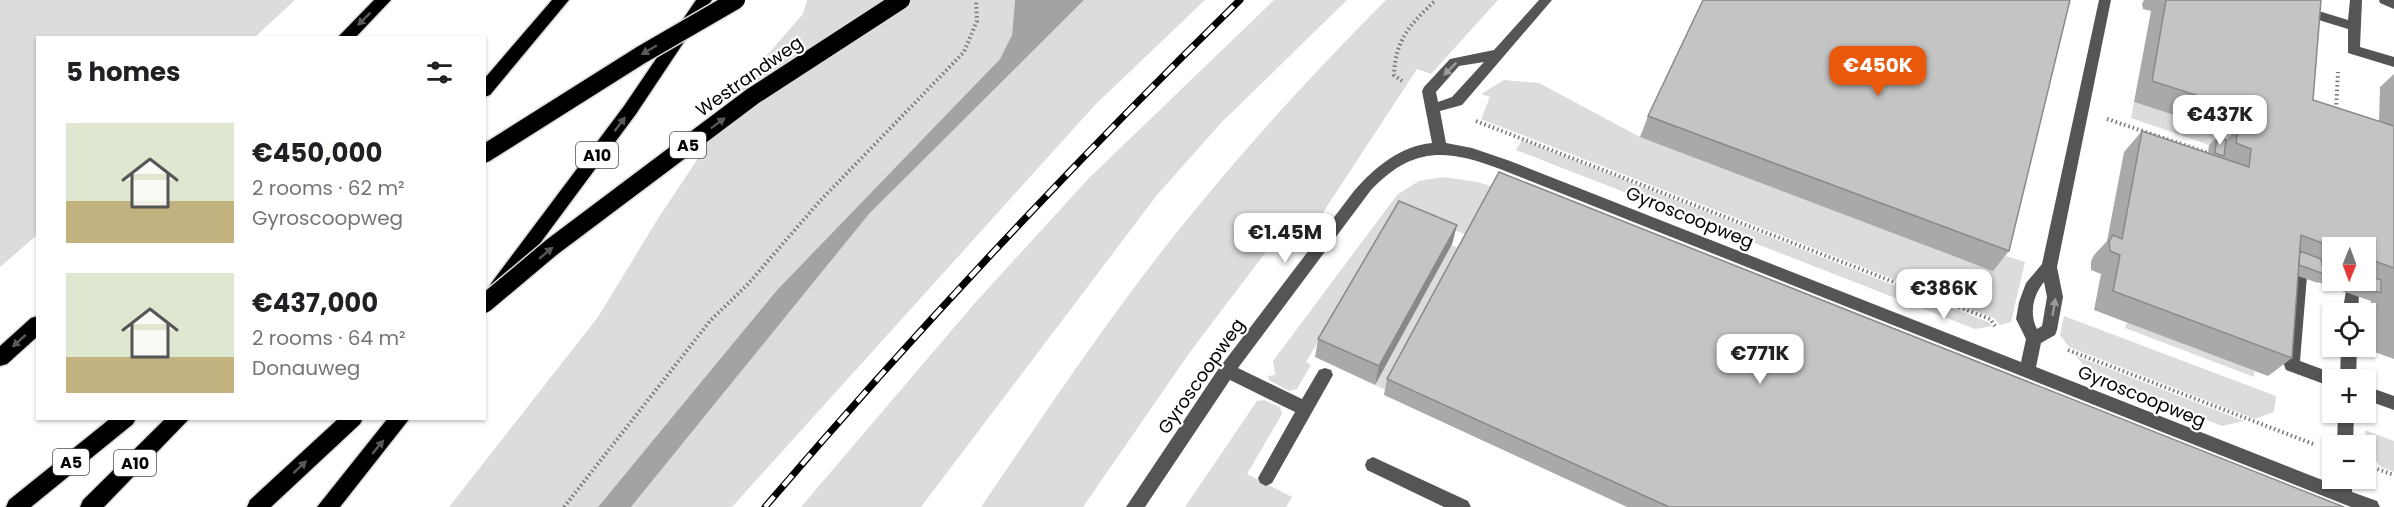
<!DOCTYPE html>
<html lang="en">
<head>
<meta charset="utf-8">
<style>
  :root { --surface:#fff; --page:#f6f6f6; --text:#202124; --muted:#757577; --accent:#ea580c }
  body { margin:0; font-family:Poppins,sans-serif; background:var(--page); color:var(--text); height:100vh; display:flex; flex-direction:column; font-size:22px; white-space:nowrap }
  * { box-sizing:border-box; margin:0 }
  p { font-size:20px; color:var(--muted) }
  .icon { flex:none; width:33px; height:33px; fill:none; stroke:currentColor; stroke-width:2; stroke-linecap:round; stroke-linejoin:round }
  .map { position:relative; flex:1; overflow:hidden }
  .panel { position:absolute; left:36px; top:36px; width:450px; height:384px; display:flex; flex-direction:column; background:var(--surface); border-radius:0px; box-shadow:0 2px 4px #0004 }
  .panel>* { flex:none }
  .needle { width:39px; rotate:181deg }
  .controls { position:absolute; left:2322px; top:237px; display:grid; gap:12px }
  .controls a { display:grid; place-items:center; width:54px; height:54px; border-radius:0px; background:var(--surface); box-shadow:0 2px 4px #0004; font-size:30px }
  .price { position:absolute; translate:-50% -51px; padding:0 14px; border-radius:12px; background:#fff; color:#222; font-size:20px; line-height:39px; filter:drop-shadow(0 2px 3px #0008) }
  .price::after { content:''; position:absolute; left:50%; top:36px; width:18px; height:14px; margin-left:-9px; background:inherit; clip-path:polygon(0 0,100% 0,50% 100%) }
  .price.selected { background:var(--accent); color:#fff }
  ul { padding:0; list-style:none }
  li { display:flex; align-items:center; gap:18px; height:150px; padding:0 30px }
  li span { display:grid; place-items:center; flex:none; width:168px; height:120px; border-radius:0px; color:#555 }
  li>.icon { margin-inline-start:auto }
  span .icon { width:72px; height:72px; fill:#fffc; stroke-width:1 }
  li b { font-size:26px }
  h2 { display:flex; justify-content:space-between; align-items:center; height:72px; padding:0 30px; font-size:26px }
  .map>svg:first-child { display:block }
  .green { fill:#dcdcdc }
  .water { fill:#a3a3a3 }
  .lines { fill:none; stroke-linecap:round; stroke-linejoin:round }
  .highway-casing { stroke:#dbdbdb; stroke-width:3 }
  .path { stroke:#777; stroke-width:4; stroke-dasharray:1.5 3; stroke-linecap:butt }
  .minor { fill:#555; fill-rule:evenodd }
  .highway { fill:#000; fill-rule:evenodd }
  .rail-casing { stroke:#000; stroke-width:7 }
  .rail { stroke:#fff; stroke-width:4.5; stroke-dasharray:14; stroke-linecap:butt }
  .highway-bridge-casing { stroke:#dbdbdb; stroke-width:21; stroke-linecap:butt }
  .highway-bridge { stroke:#000; stroke-width:18 }
  .wall { fill:#a9a9a9; fill-rule:evenodd }
  .shaded-wall { fill:#898989 }
  .building { fill:#c4c4c4; stroke:#898989; stroke-width:1.5 }
  .oneway { fill:#595959 }
  .oneway2 { fill:#999 }
  .labels { text-anchor:middle; dominant-baseline:central; stroke-width:4.5; stroke-linejoin:round; paint-order:stroke }
  .shield { fill:#fff; stroke:#4c4c4c; stroke-width:1.5 }
  .shield-label { font-size:16px; font-weight:bold; fill:#000 }
  .street-label { font-size:18px; fill:#000; stroke:#fff }
</style>
</head>
<body>
<div class="map">
<svg width="2394" height="507" viewBox="0 0 2394 507">
  <rect width="100%" height="100%" fill="#fff"/>
  <g class="green">
    <path d="M0 0H295L255 37 38 38 37 235 0 267Z"/>
    <path d="M807 0H1015L1012 35 1000 59 777 290 598 507H449L598 317 659 217 721 124 748 77 803 14Z"/>
    <path d="M1084 0H1205L1095 105 732 507H631L869 214Z"/>
    <path d="M1274 0H1347L1221 123 1157 195 921 507H801L974 304 1089 178Z"/>
    <path d="M1386 0H1498L1431 74 1417 69 1320 217 1287 224 1190 352 1083 507H981C1043 416 1105 323 1173 237 1240 153 1311 75 1386 0Z"/>
    <path d="M1504 80 1539 83 1640 137 2025 262 2011 322 2000 325 1994 318 1481 119 1490 97 1481 94Z"/>
    <path d="M2134 102 2235 135 2218 148 2131 118Z"/>
    <path d="M1522 140 1988 322 1992 326 1975 329 1516 150Z"/>
    <path d="M1443 177 1478 182 1496 188 1469 236 1418 215H1392L1306 362 1311 365 1297 389 1289 391 1269 380 1268 376 1275 375 1273 361 1397 195 1419 181Z"/>
    <path d="M1451 245 1462 249 1386 390 1375 385Z"/>
    <path d="M2064 316 2276 396 2274 412 2255 419 2069 347 2060 335Z"/>
    <path d="M2127 322 2254 371V377L2125 328Z"/>
    <path d="M2076 356 2244 421 2222 426 2092 375Z"/>
    <path d="M1264 400 1280 407 1282 414 1247 474 1292 497 1286 507H1185L1257 401Z"/>
    <path d="M2365 430 2394 441V472L2381 467 2366 449Z"/>
  </g>
  <path class="water" d="M1015 0H1084L869 214 631 507H598L777 290 1000 59 1012 35Z"/>
  <g class="lines">
    <defs>
      <g id="highway">
        <path d="M374 0H391L355 38H337Z"/>
        <path d="M552 0H569L490 95 484 97V79Z"/>
        <path d="M696 0H712L636 114 504 292 498 295 492 292 489 287 492 282 624 106Z"/>
        <path d="M38 316V336L7 364 0 366V346L31 318Z"/>
        <path d="M111 418H136L133 424 31 507H6L9 500Z"/>
        <path d="M166 418H190L104 507H80L83 500Z"/>
        <path d="M339 418H363L360 424 271 507H247L250 500Z"/>
        <path d="M388 418H410L340 507H317Z"/>
      </g>
    </defs>
    <use href="#highway" class="highway-casing"/>
    <g class="path">
      <path d="M1402 81 1394 75C1395 40 1411 23 1436 0"/>
      <path d="M2336 109 2338 72"/>
      <path d="M2107 119 2211 154"/>
      <path d="M1476 121 1990 319 1995 326"/>
      <path d="M2068 350 2316 445"/>
      <path d="M2369 466 2394 475"/>
      <path d="M564 507 710 321 748 284 819 202 964 52 977 21 976 0"/>
    </g>
    <g class="minor">
      <path d="M1539 0H1552L1462 105 1440 111 1446 143 1472 148 1510 161 2021 362 2026 339 2016 319 2019 302 2026 283 2042 264 2099 0H2111L2057 267 2063 297 2057 330 2055 335 2041 343 2036 367 2335 485 2336 478H2352V492L2377 501 2380 507H2351L1500 169C1447 149 1413 146 1371 190L1238 368 1302 399 1319 370 1325 368 1331 370 1333 375 1272 483 1266 486 1260 483 1258 478 1295 412 1230 380 1145 507H1126L1217 371 1354 191C1374 168 1400 146 1432 143L1422 91 1424 87 1450 59 1494 50ZM1484 62 1452 97 1438 102 1436 92 1459 66ZM2044 282 2047 297 2042 326 2037 329C2029 314 2033 295 2044 282Z"/>
      <path d="M2262 0H2283L2348 20 2350 0H2362L2360 47 2394 57V67L2348 53V29L2263 3Z"/>
      <path d="M2379 0H2394V9L2380 3Z"/>
      <path d="M2299 270 2304 272 2307 276 2300 361 2338 375 2340 380H2332V387L2286 370 2284 365 2291 276 2294 272Z"/>
      <path d="M2351 289 2356 291 2359 295 2358 314H2342L2346 291Z"/>
      <path d="M2341 346H2357L2356 380H2340Z"/>
      <path d="M2366 386 2394 396V410L2366 400Z"/>
      <path d="M2338 412H2354L2353 446H2337Z"/>
      <path d="M1373 457 1468 501 1471 507H1444L1367 470 1365 465 1367 460Z"/>
    </g>
    <use href="#highway" class="highway"/>
    <defs>
      <path id="rail" d="M765 507C916 331 1074 162 1240 0"/>
    </defs>
    <use href="#rail" class="rail-casing"/>
    <use href="#rail" class="rail"/>
    <defs>
      <g id="highway-bridge">
        <path d="M484 154 641 55 736 0"/>
        <path d="M484 304 552 247 753 96 901 0"/>
      </g>
    </defs>
    <use href="#highway-bridge" class="highway-bridge-casing"/>
    <use href="#highway-bridge" class="highway-bridge"/>
  </g>
  <g class="wall">
    <path d="M2144 0H2321L2313 100 2379 121 2380 87 2394 74V359L2369 350 2371 301 2330 287 2333 284H2322L2319 282 2318 283 2298 276 2292 358 2268 376 2094 310 2101 274 2091 270V261L2094 255 2107 241 2124 152 2142 131 2208 153 2209 145 2217 137 2226 140 2232 134 2134 102 2151 11 2143 9 2142 4ZM2332 248H2366V280H2332Z"/>
    <path d="M1648 116 2009 251 1993 271 1640 137Z"/>
    <path d="M1457 225 1452 244 1375 385 1315 357 1318 339Z"/>
    <path d="M1387 379 2344 507H1627L1384 395Z"/>
  </g>
  <path class="shaded-wall" d="M1457 225 1452 244 1375 385 1379 366Z"/>
  <g class="building">
    <path d="M1703 0H2070L2009 251 1648 116Z"/>
    <path d="M2166 0H2321L2313 100 2394 126V268L2366 258V248H2335L2301 235 2292 358 2113 291 2120 255 2110 251 2109 242 2113 235 2122 239 2142 131 2249 167 2251 149 2236 143 2238 127 2253 132 2255 114 2152 81Z"/>
    <path d="M2217 137 2226 140 2224 156 2215 153Z"/>
    <path d="M1499 172 2344 507H1669L1387 379Z"/>
    <path d="M1399 201 1457 225 1379 366 1318 339Z"/>
    <path d="M2300 251 2321 259 2323 269 2327 275 2299 265Z"/>
    <path d="M2366 275 2381 280V293L2343 280H2366Z"/>
  </g>
  <defs><path id="oneway-solid" d="M-6-.8H1V-3.2L6.5 0L1 3.2V.8H-6Z" transform="scale(1.5)"/></defs>
  <g class="oneway">
    <use href="#oneway-solid" transform="translate(364 19) rotate(135)"/>
    <use href="#oneway-solid" transform="translate(649 50) rotate(150)"/>
    <use href="#oneway-solid" transform="translate(718 123) rotate(-37)"/>
    <use href="#oneway-solid" transform="translate(620 124) rotate(-53)"/>
    <use href="#oneway-solid" transform="translate(546 253) rotate(-40)"/>
    <use href="#oneway-solid" transform="translate(19 341) rotate(138)"/>
    <use href="#oneway-solid" transform="translate(378 447) rotate(-50)"/>
    <use href="#oneway-solid" transform="translate(300 467) rotate(-43)"/>
  </g>
  <g class="oneway2">
    <use href="#oneway-solid" transform="translate(1450 69) rotate(135)"/>
    <use href="#oneway-solid" transform="translate(2054 307) rotate(-80)"/>
  </g>
  <g class="labels">
    <g class="shield">
      <rect x="670" y="132" width="36" height="26" rx="4.5"/>
      <rect x="576" y="142" width="42" height="26" rx="4.5"/>
      <rect x="53" y="449" width="36" height="26" rx="4.5"/>
      <rect x="114" y="450" width="42" height="26" rx="4.5"/>
    </g>
    <g class="shield-label">
      <text x="688" y="145">A5</text>
      <text x="597" y="155">A10</text>
      <text x="71" y="462">A5</text>
      <text x="135" y="463">A10</text>
    </g>
    <g class="street-label">
      <text transform="translate(749 76) rotate(-35)">Westrandweg</text>
      <text transform="translate(1690 217) rotate(22)">Gyroscoopweg</text>
      <text transform="translate(1201 376) rotate(-55)">Gyroscoopweg</text>
      <text transform="translate(2142 396) rotate(22)">Gyroscoopweg</text>
    </g>
  </g>
</svg>
<div class="controls">
<a><svg class="needle" viewBox="-14 -14 28 28"><path d="M0-13l5 13h-10z" fill="#e53935"/><path d="M0 13l5-13h-10z" fill="#757577"/></svg></a>
<a><svg class="icon" aria-label="locate" viewBox="0 0 24 24"><circle cx="12" cy="12" r="6"/><path d="M12 2v4M12 18v4M2 12h4M18 12h4"/></svg></a>
<a>+</a>
<a>−</a>
</div>
<b class="price selected" style="left:1878px;top:97px">€450K</b>
<b class="price" style="left:2220px;top:146px">€437K</b>
<b class="price" style="left:1285px;top:264px">€1.45M</b>
<b class="price" style="left:1944px;top:320px">€386K</b>
<b class="price" style="left:1760px;top:385px">€771K</b>
<section class="panel">
<h2>5 homes<svg class="icon" aria-label="filters" viewBox="0 0 24 24"><path d="M4 7h16M4 17h16"/><circle cx="9" cy="7" r="2"/><circle cx="15" cy="17" r="2"/></svg></h2>
<ul>
<li><span style="background:linear-gradient(#dfe7d0 65%,#c2b280 0)"><svg class="icon" aria-label="home" viewBox="0 0 24 24"><path d="M3 11l9-7 9 7M6 9v11h12V9"/></svg></span><div><b>€450,000</b><p>2 rooms · 62 m²</p><p>Gyroscoopweg</p></div></li>
<li><span style="background:linear-gradient(#dfe7d0 70%,#c2b280 0)"><svg class="icon" aria-label="home" viewBox="0 0 24 24"><path d="M3 11l9-7 9 7M6 9v11h12V9"/></svg></span><div><b>€437,000</b><p>2 rooms · 64 m²</p><p>Donauweg</p></div></li>
</ul>
</section>
</div>
</body>
</html>
